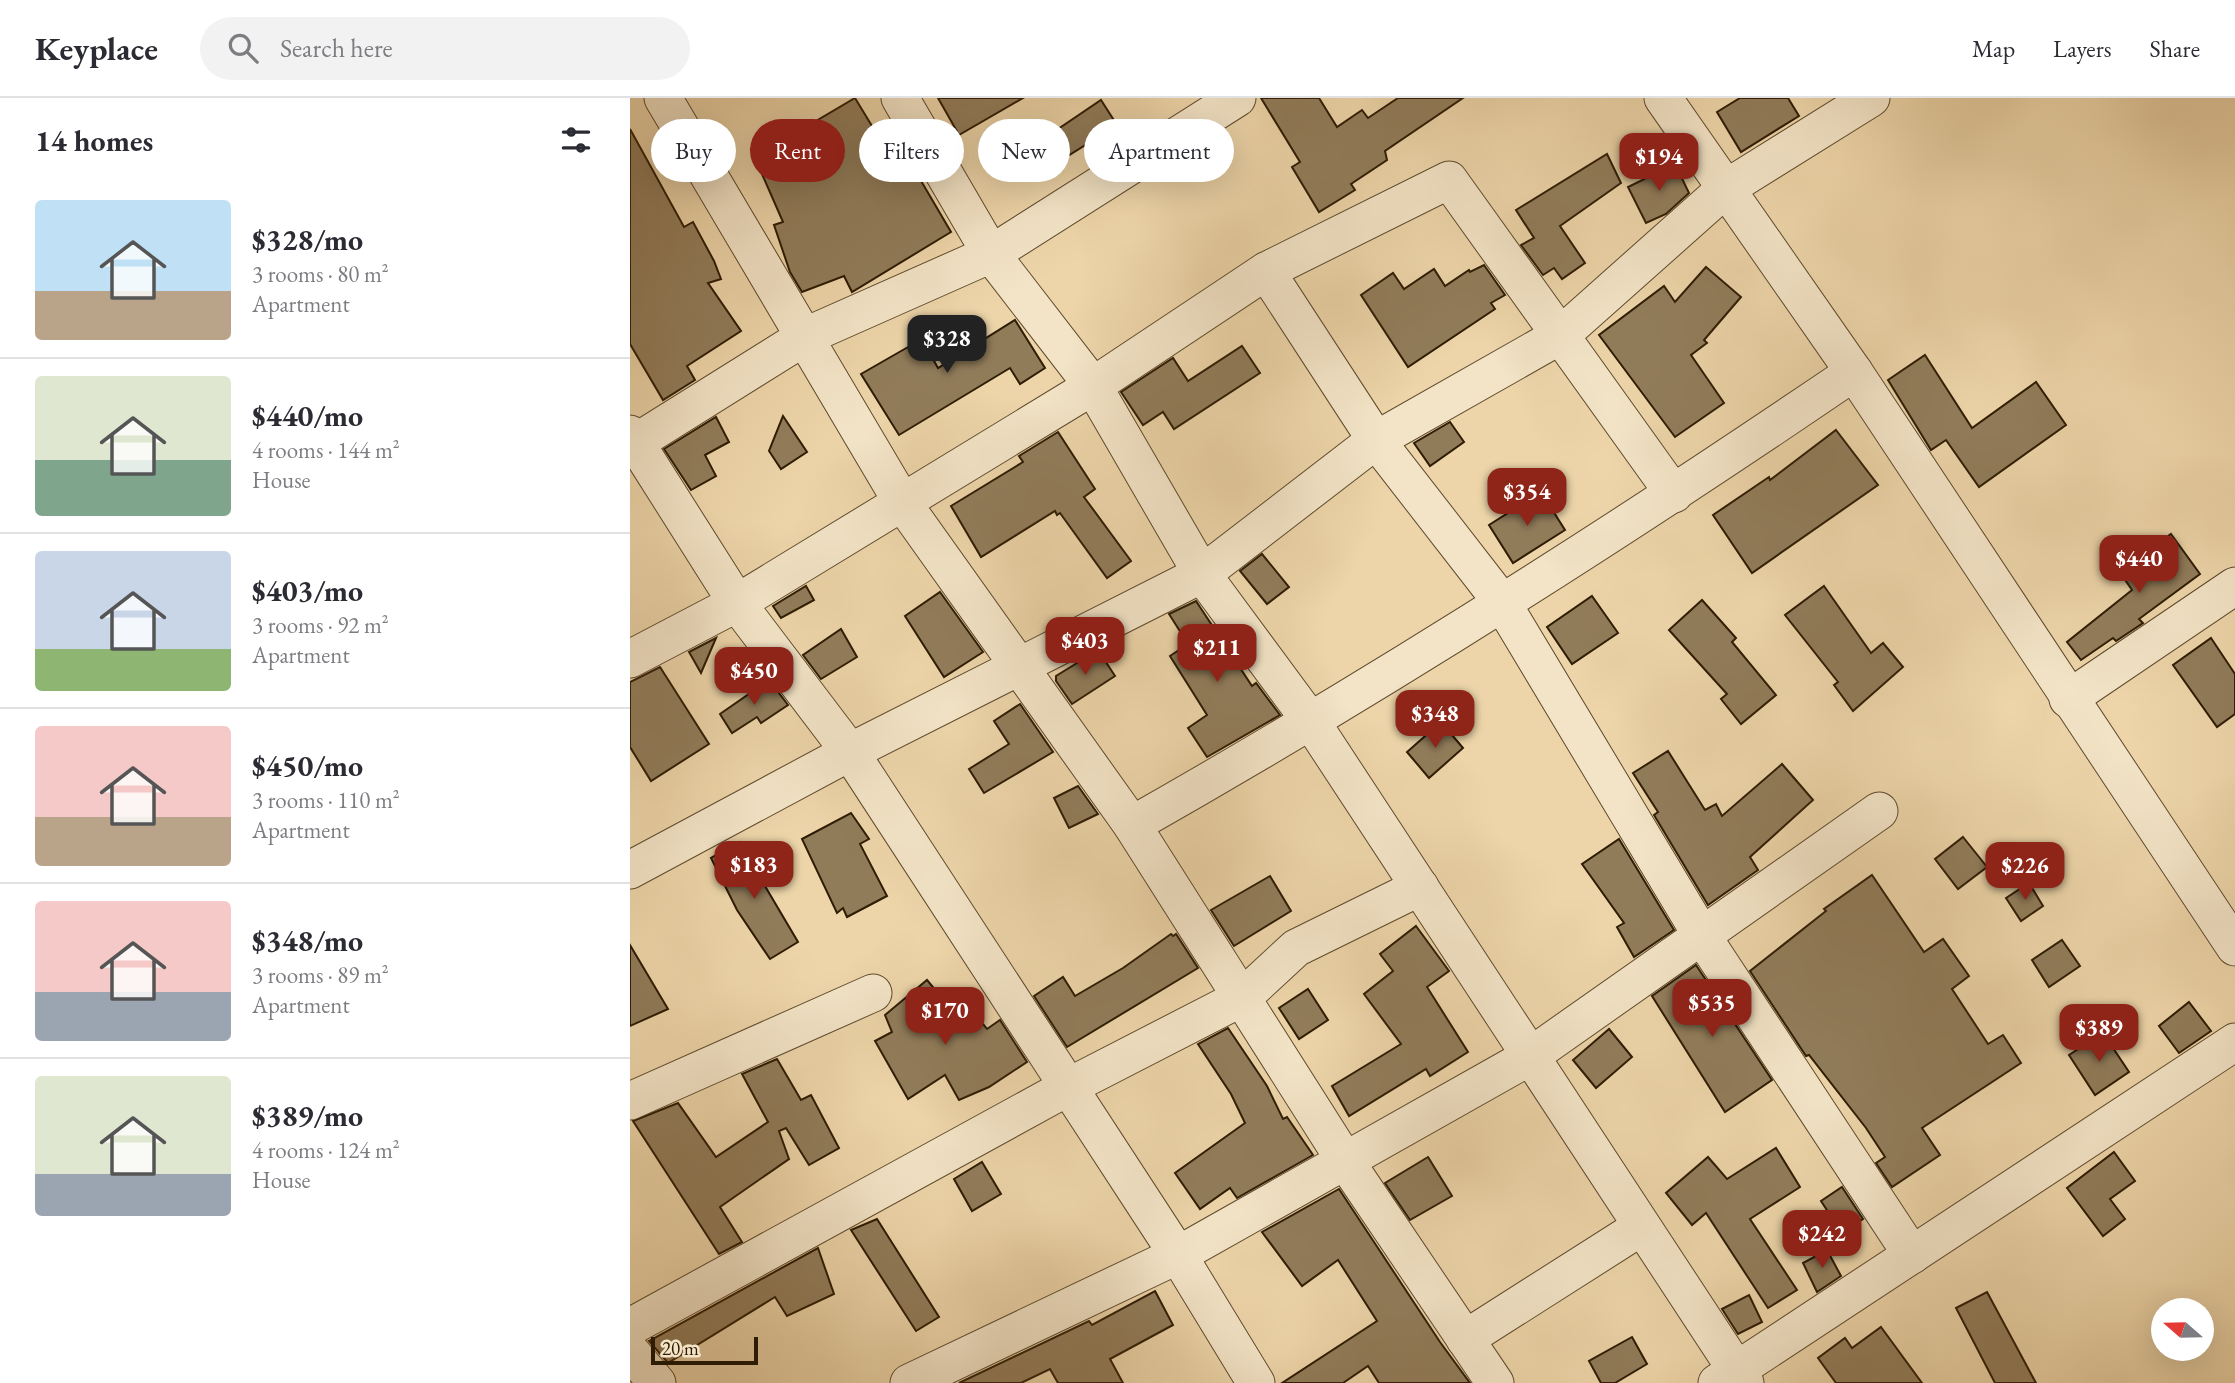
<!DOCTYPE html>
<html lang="en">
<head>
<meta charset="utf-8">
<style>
  :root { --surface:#fff; --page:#f2f2f3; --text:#2b2b33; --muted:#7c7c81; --line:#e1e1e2; --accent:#8f2418 }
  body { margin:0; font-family:"EB Garamond",serif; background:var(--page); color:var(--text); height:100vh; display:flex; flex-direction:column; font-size:26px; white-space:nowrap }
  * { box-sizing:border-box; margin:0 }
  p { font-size:23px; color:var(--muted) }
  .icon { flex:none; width:38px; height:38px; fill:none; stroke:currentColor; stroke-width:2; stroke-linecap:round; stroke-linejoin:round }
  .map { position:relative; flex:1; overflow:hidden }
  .details { display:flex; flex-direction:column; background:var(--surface); width:630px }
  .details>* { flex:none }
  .hud { position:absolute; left:21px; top:21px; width:665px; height:63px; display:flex; gap:14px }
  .needle { width:46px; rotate:290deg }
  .buttons { position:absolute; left:1521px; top:1200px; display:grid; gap:14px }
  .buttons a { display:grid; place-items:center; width:63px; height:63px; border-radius:50%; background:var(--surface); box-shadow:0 7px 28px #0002; font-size:35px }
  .scale { position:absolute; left:21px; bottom:18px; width:107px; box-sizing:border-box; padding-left:7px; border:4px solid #2e1c04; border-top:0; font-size:19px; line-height:24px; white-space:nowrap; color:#2e1c04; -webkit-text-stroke:5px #f3e4c7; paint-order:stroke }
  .price { position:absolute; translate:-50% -60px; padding:0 16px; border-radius:14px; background:var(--accent); color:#fff; font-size:23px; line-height:46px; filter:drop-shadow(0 2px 4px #0008) }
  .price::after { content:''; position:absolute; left:50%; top:42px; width:21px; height:16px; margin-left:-10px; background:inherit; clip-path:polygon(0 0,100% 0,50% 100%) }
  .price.active { background:#222; color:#fff }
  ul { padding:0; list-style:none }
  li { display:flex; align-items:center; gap:21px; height:175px; padding:0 35px }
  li+li { border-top:2px solid var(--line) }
  li span { display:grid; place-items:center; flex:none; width:196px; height:140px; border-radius:7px; color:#555 }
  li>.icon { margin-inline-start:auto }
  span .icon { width:84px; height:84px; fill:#fffc; stroke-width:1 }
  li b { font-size:30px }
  h2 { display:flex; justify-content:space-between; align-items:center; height:84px; padding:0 35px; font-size:30px }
  .chip { padding:0 24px; border-radius:32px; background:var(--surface); box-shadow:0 7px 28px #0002; font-size:24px; line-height:63px }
  .chip.active { background:var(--accent); color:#fff }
  header { display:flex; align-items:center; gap:42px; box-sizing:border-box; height:98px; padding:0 35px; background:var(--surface); border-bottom:2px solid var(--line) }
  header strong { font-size:33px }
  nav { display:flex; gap:38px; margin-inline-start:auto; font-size:24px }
  .search { width:490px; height:63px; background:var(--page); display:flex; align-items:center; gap:18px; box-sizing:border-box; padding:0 24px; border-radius:38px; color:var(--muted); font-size:26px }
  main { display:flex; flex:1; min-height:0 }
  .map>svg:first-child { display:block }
  .building { fill:#917c5a; stroke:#2e1c04; stroke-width:2 }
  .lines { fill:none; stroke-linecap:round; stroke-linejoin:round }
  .minor-casing { stroke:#5e4a2d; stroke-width:39 }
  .minor { stroke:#f3e4c7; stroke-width:37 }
</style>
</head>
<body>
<header>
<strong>Keyplace</strong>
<div class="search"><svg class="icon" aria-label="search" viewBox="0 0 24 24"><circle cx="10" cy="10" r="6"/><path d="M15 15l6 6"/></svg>Search here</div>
<nav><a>Map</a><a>Layers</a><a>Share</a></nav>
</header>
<main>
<section class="details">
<h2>14 homes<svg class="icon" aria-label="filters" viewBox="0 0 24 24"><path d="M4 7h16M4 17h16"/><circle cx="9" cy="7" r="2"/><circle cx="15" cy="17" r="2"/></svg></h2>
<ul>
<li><span style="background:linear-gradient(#bfe0f5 65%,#b9a48a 0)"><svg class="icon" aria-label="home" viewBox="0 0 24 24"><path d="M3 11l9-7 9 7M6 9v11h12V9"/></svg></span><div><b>$328/mo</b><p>3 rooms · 80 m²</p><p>Apartment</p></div></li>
<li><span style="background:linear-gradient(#dfe7d0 60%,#7fa58c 0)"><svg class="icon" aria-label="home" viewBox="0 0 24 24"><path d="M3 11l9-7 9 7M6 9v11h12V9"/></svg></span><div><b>$440/mo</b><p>4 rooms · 144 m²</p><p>House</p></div></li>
<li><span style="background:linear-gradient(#c9d6e8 70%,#8fb573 0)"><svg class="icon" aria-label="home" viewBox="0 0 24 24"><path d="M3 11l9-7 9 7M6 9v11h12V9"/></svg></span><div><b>$403/mo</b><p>3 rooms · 92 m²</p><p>Apartment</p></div></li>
<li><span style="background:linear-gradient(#f6c9c9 65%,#b9a48a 0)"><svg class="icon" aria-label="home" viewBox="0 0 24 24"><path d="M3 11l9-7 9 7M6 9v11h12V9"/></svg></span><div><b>$450/mo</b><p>3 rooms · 110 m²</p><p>Apartment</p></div></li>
<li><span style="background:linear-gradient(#f6c9c9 65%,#9aa5b1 0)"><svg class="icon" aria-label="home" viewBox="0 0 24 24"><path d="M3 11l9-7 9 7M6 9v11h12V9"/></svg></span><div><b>$348/mo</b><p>3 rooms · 89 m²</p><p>Apartment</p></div></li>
<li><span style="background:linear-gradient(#dfe7d0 70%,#9aa5b1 0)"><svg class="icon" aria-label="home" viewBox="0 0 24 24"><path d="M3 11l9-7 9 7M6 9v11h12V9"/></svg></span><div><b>$389/mo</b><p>4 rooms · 124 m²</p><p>House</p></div></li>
</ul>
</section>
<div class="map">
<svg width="1605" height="1285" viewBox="0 0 1605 1285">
  <rect width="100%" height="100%" fill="#edd5a9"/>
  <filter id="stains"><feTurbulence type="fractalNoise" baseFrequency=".00286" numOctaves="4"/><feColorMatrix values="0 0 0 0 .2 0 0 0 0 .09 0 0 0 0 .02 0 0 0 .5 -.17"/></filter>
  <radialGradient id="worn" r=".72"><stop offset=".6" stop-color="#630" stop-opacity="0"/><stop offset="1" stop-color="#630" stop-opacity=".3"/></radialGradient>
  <g class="building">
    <path d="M225 0 268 71 280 64 321 134 222 194 214 178 172 194 160 174 144 127 153 124 121 51 155 36 157 40Z"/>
    <path d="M308 0H393L329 37Z"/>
    <path d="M631 0H689L707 29 732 12 738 20 768 0H833L755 53 757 62 721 86 725 92 689 114 662 69 670 64Z"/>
    <path d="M1110 0H1158L1169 18 1111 54 1087 14Z"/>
    <path d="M471 2 487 27 414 73 400 50Z"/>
    <path d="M0 31 54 129 63 124 84 163 91 181 78 185 111 233 57 268 65 282 33 302 0 246Z"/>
    <path d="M977 56 991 85 930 128 955 165 932 181 924 170 913 177 891 147 904 140 886 112Z"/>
    <path d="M1045 66 1059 95 1036 116 1016 125 998 89Z"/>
    <path d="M854 167 875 197 861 205 865 211 778 269 731 197 763 175 774 191 804 171 815 188 839 172 840 174Z"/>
    <path d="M1076 169 1111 199 1074 242 1077 245 1061 257 1094 305 1045 339 969 237 1034 188 1045 204Z"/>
    <path d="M385 222 415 270 390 286 380 270 269 337 231 276 292 241 308 270Z"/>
    <path d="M612 248 630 275 544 331 533 314 513 327 491 294 543 260 558 283Z"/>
    <path d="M1295 257 1342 330 1406 284 1436 327 1349 389 1316 342 1301 352 1258 282Z"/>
    <path d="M153 318 177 354 151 371 139 353Z"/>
    <path d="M86 319 99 344 75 357 86 378 61 392 34 351Z"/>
    <path d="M820 324 834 344 800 368 784 345Z"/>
    <path d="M1206 332 1248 387 1122 475 1083 417 1139 379 1140 382Z"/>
    <path d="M428 334 465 391 454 399 501 463 477 480 430 415 427 417 425 413 351 459 321 408 393 364 389 358Z"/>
    <path d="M911 394 935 432 883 465 859 427Z"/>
    <path d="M1541 436 1570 476 1509 521 1513 525 1486 543 1483 540 1451 562 1437 544 1502 492 1489 473Z"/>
    <path d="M632 456 659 489 637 506 610 473Z"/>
    <path d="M176 488 184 502 151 520 143 508Z"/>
    <path d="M1194 488 1241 555 1253 545 1273 569 1223 613 1204 587 1208 584 1155 517Z"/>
    <path d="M310 494 353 554 314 579 275 518Z"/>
    <path d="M962 498 988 535 942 566 917 529Z"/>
    <path d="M1072 502 1106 540 1102 544 1146 597 1111 626 1091 601 1097 596 1039 532Z"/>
    <path d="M566 503 622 588 626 585 650 617 577 659 558 630 577 617 540 558 558 546 539 516Z"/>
    <path d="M211 531 227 559 191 581 173 557Z"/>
    <path d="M86 540 71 575 59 554Z"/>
    <path d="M1581 540 1605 576V616L1587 629 1543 567Z"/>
    <path d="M468 552 485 578 442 606 426 583V578Z"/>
    <path d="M30 569 79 646 21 683 0 649V584Z"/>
    <path d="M139 582 158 607 131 625 127 619 102 635 90 616Z"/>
    <path d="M390 606 423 654 354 695 339 671 379 646 364 623Z"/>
    <path d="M811 624 833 650 799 680 777 654Z"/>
    <path d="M1038 653 1075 712 1086 706 1092 718 1152 666 1183 702 1120 759 1128 772 1078 807 1024 717 1028 714 1003 675Z"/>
    <path d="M448 688 468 716 439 730 424 700Z"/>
    <path d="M221 715 239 741 230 746 257 798 217 819 213 810 207 815 172 741Z"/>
    <path d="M1333 739 1357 769 1328 791 1305 761Z"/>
    <path d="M989 741 1044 832 1004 859 987 829 994 825 952 766Z"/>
    <path d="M109 744 168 844 140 861 107 812 81 760Z"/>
    <path d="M1242 777 1294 854 1313 841 1339 878 1322 891 1358 946 1373 937 1391 965 1292 1030 1310 1057 1262 1089 1246 1065 1255 1059 1236 1030 1179 957 1176 958 1120 873 1196 813 1194 811Z"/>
    <path d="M640 778 661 813 604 848 581 812Z"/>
    <path d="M1399 785 1413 808 1391 823 1376 800Z"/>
    <path d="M786 828 819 873 797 889 838 954 800 978 796 971 719 1018 702 988 771 946 734 896 763 873 750 856Z"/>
    <path d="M541 836 543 838 546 836 568 870 437 949 404 898 433 879 445 898 493 870Z"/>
    <path d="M1432 842 1450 868 1419 889 1402 862Z"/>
    <path d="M0 847 38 911 0 928Z"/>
    <path d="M1066 867 1142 982 1095 1014 1022 898Z"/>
    <path d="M297 882 332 924 344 915 357 931 370 922 397 964 359 989 329 1002 315 977 278 1001 245 943 262 934 255 917Z"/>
    <path d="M678 891 698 922 669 941 649 910Z"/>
    <path d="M1559 904 1581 933 1549 955 1529 928Z"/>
    <path d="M598 930 637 988 653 1021 657 1019 683 1057 607 1100 600 1090 570 1111 545 1075 615 1025 601 996 568 946Z"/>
    <path d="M979 931 1002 959 966 990 943 962Z"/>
    <path d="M1473 935 1499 974 1465 997 1439 957Z"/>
    <path d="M147 961 171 1002 181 997 209 1050 179 1067 156 1030 149 1033 159 1061 90 1109 112 1144 89 1156 3 1023 48 1005 86 1059 138 1024 112 976Z"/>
    <path d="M1146 1050 1170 1089 1120 1121 1167 1192 1138 1210 1076 1115 1062 1127 1036 1095 1078 1059 1097 1081Z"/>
    <path d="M1484 1054 1505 1083 1480 1101 1495 1121 1473 1138 1437 1090Z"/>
    <path d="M798 1059 822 1098 780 1122 755 1085Z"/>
    <path d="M352 1064 371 1096 342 1113 324 1081Z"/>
    <path d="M1212 1089 1233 1121 1212 1135 1191 1103Z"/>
    <path d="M709 1091 810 1244 840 1285H749L738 1268 713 1285H652L747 1223 708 1162 672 1188 632 1134Z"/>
    <path d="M247 1121 309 1219 286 1233 221 1132Z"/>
    <path d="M188 1150 204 1196 157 1218 145 1199 38 1265 19 1243Z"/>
    <path d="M1197 1152 1211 1178 1187 1194 1173 1165Z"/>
    <path d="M525 1193 543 1227 480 1261 493 1285H428L420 1271 391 1285H329L459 1223 462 1227Z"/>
    <path d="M1357 1194 1406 1285H1365L1326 1210Z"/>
    <path d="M1119 1197 1132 1224 1108 1236 1092 1211Z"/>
    <path d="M1251 1229 1292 1285H1206L1188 1260 1215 1240 1222 1250Z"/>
    <path d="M1002 1239 1017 1266 985 1285H971L959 1263Z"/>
  </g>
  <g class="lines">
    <defs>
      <g id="minor">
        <path d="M33 0 272 404 502 727 714 1061 865 1285"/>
        <path d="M270 0 361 156 463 288 572 476 682 625 1115 1285"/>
        <path d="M1033 0 1224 274 1605 849"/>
        <path d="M636 173 746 342 871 503 1072 838 1282 1157"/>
        <path d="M0 336 107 505 220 654 548 1157 626 1285"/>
        <path d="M0 348 176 238 361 156 607 0"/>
        <path d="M0 561 107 505 463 288 636 173 819 82 1044 396"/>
        <path d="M1438 601 1605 488"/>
        <path d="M502 727C749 587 989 434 1224 274"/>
        <path d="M0 772 220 654 572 476 746 342 931 237 1095 91 1241 0"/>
        <path d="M0 1003 243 895"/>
        <path d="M0 1229 438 989 613 899 666 850 790 789"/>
        <path d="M835 1241 1011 1129"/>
        <path d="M0 1253 27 1285"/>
        <path d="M279 1285 548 1157 899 959 1249 713"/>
        <path d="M1087 1285 1605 944"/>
      </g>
    </defs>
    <use href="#minor" class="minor-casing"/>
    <use href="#minor" class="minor"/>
  </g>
  <rect width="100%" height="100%" filter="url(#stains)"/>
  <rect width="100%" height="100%" fill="url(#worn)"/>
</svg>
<div class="buttons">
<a><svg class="needle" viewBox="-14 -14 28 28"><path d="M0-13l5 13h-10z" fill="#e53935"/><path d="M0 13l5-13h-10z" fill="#7c7c81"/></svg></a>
</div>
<div class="scale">20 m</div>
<b class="price" style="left:1029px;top:95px">$194</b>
<b class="price active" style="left:317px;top:277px">$328</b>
<b class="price" style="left:897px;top:430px">$354</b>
<b class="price" style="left:1509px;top:497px">$440</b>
<b class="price" style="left:455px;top:579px">$403</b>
<b class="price" style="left:587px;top:586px">$211</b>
<b class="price" style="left:124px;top:609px">$450</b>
<b class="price" style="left:805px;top:652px">$348</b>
<b class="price" style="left:124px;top:803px">$183</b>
<b class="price" style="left:1395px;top:804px">$226</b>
<b class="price" style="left:1082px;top:941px">$535</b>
<b class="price" style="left:315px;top:949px">$170</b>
<b class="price" style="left:1469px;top:966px">$389</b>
<b class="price" style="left:1192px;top:1172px">$242</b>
<div class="hud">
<a class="chip">Buy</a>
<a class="chip active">Rent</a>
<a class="chip">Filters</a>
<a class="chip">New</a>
<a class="chip">Apartment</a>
</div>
</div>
</main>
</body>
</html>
